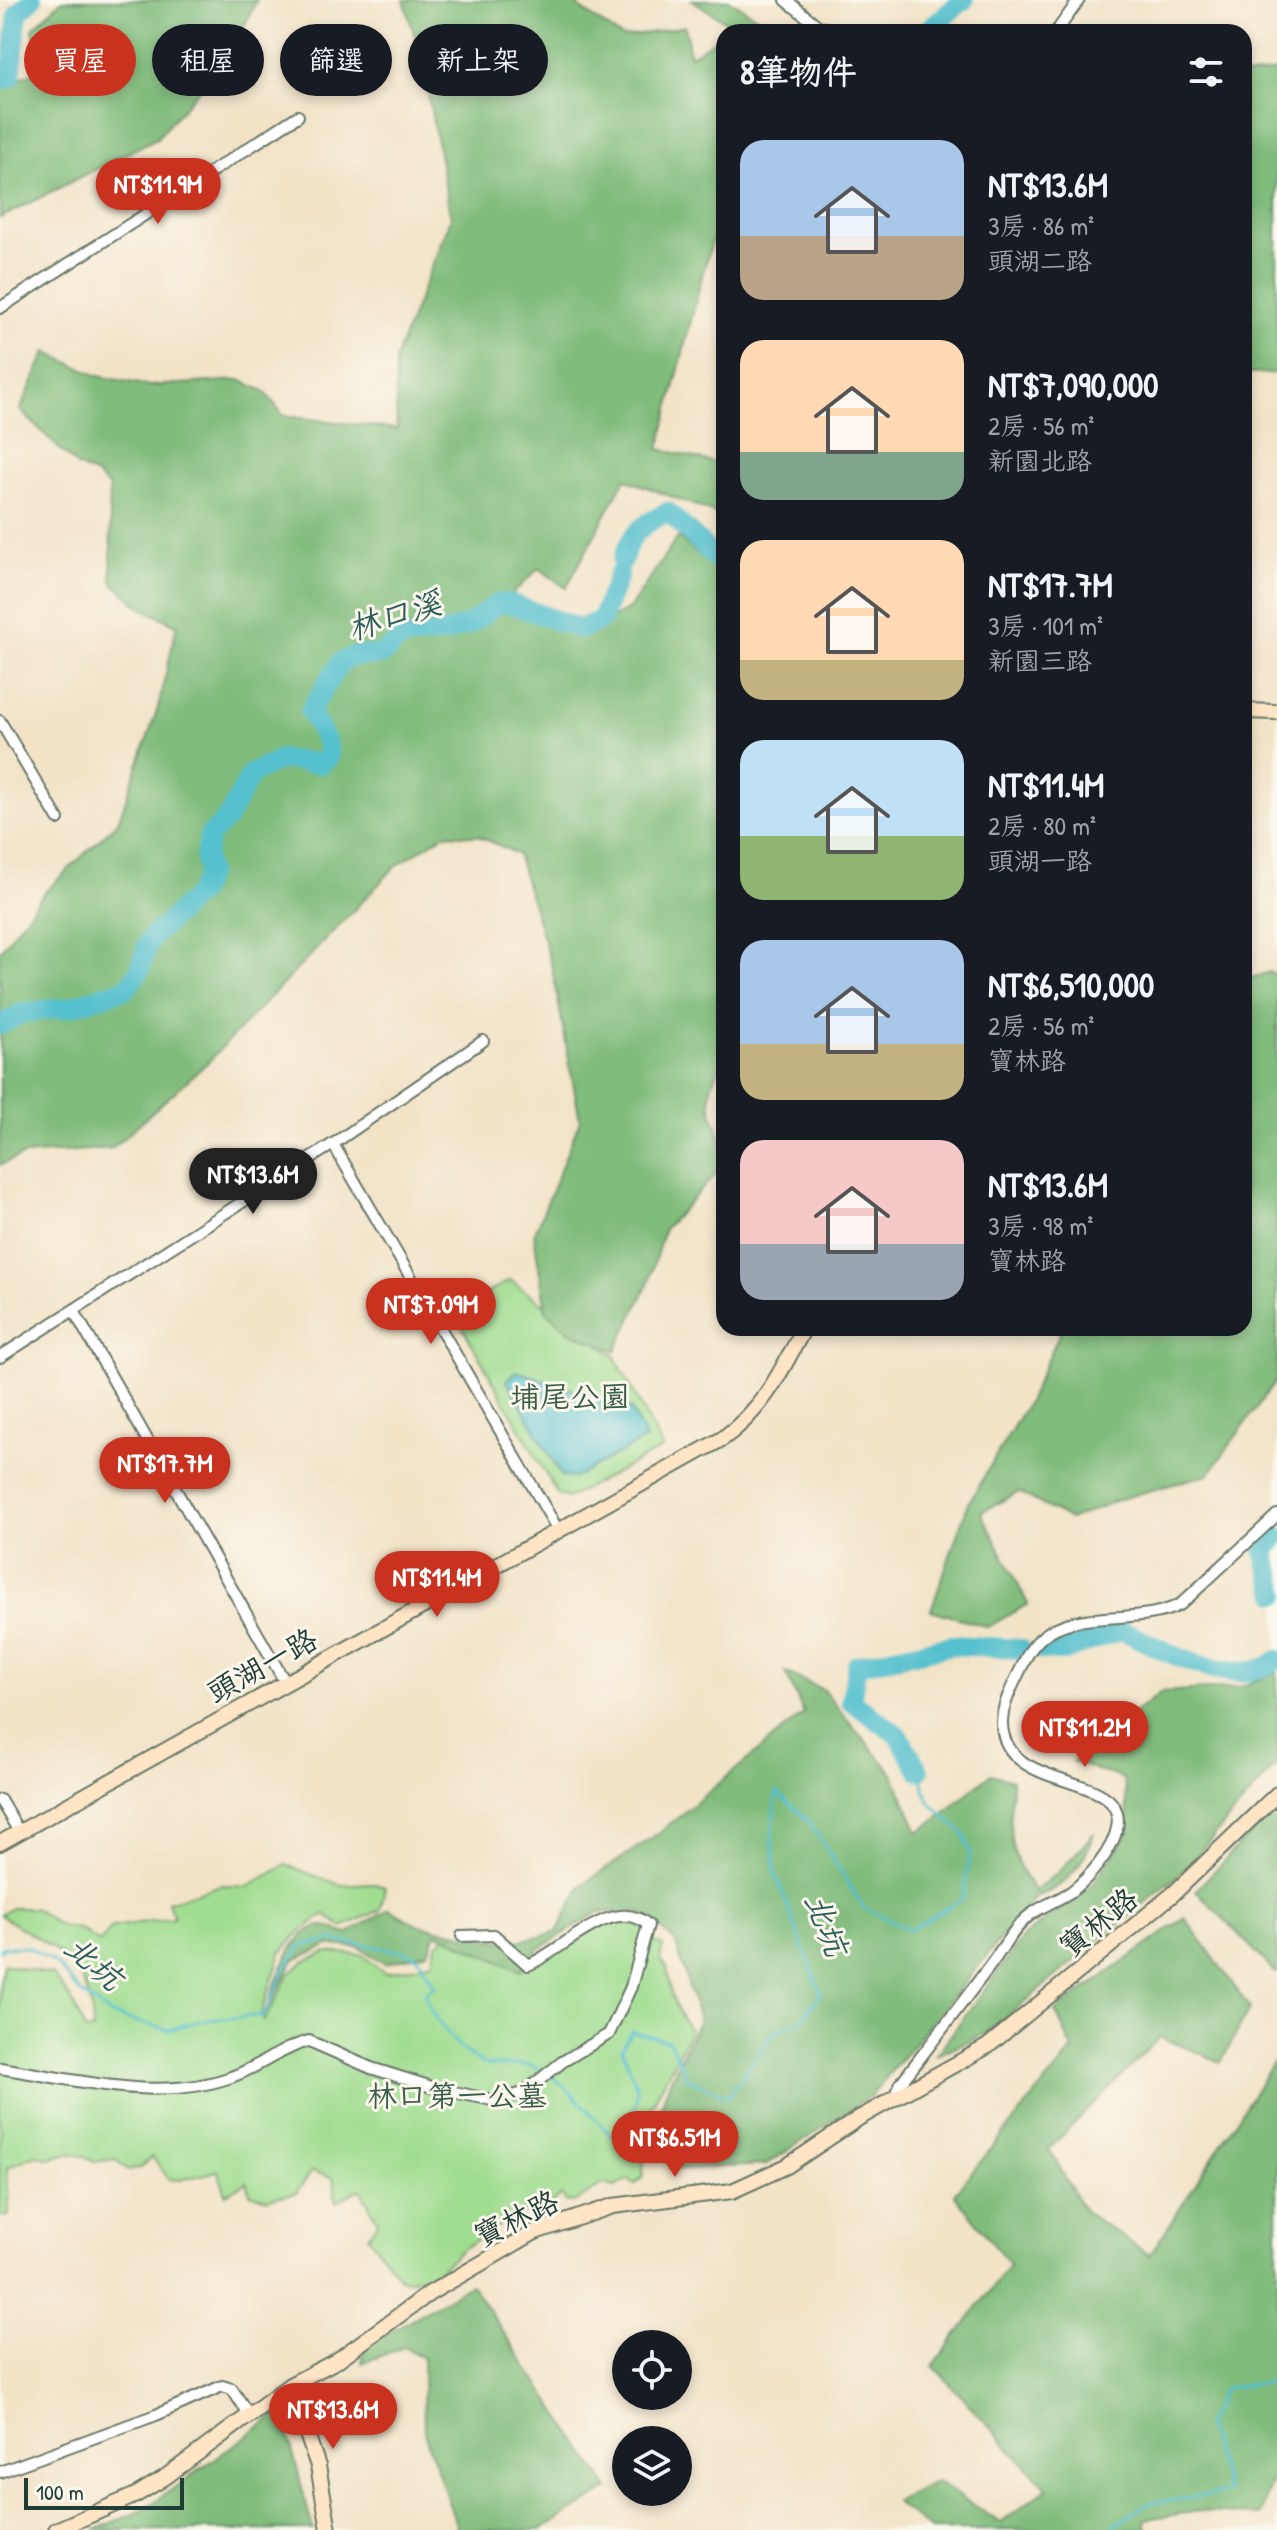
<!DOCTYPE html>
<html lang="zh-TW">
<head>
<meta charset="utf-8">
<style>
  :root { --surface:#171b24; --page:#20242c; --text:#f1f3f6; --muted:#9ea1a6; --accent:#c8321e }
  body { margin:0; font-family:"Patrick Hand","LXGW WenKai TC",sans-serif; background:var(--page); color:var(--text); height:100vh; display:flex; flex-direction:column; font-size:30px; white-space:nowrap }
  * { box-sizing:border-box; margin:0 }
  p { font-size:26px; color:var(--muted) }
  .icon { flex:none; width:44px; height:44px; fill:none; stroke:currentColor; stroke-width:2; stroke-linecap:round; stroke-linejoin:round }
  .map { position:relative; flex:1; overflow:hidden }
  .details { position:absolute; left:716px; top:24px; width:536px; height:1312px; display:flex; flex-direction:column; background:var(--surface); border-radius:24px; box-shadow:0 4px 12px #0003 }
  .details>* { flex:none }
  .guide { position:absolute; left:24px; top:24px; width:572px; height:72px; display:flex; gap:16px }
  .buttons { position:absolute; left:612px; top:2330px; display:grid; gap:16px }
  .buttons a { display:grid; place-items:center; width:80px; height:80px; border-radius:50%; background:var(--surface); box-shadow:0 4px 12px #0003; font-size:40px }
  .scale { position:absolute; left:24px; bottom:20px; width:160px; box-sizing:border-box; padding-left:8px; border:4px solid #1f3d34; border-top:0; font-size:22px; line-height:28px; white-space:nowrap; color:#1f3d34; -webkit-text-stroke:6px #fbf7ec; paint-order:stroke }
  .price { position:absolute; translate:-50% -68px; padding:0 18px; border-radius:28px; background:var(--accent); color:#fff; font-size:26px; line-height:52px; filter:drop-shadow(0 2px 4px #0008) }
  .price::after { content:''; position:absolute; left:50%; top:48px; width:24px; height:18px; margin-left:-12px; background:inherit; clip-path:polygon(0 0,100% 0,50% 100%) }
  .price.selected { background:#222; color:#fff }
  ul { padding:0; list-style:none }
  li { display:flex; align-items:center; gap:24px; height:200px; padding:0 24px }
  li span { display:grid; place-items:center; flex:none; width:224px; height:160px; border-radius:24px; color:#555 }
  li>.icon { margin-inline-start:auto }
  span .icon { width:96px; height:96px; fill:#fffc; stroke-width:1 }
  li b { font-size:34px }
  h2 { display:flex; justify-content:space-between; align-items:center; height:96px; padding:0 24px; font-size:34px }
  .tag { padding:0 28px; border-radius:36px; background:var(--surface); box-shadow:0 4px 12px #0003; font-size:28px; line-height:72px }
  .tag.selected { background:var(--accent); color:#fff }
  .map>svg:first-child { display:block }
  .green { fill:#a0dd91; stroke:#608d62; stroke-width:2 }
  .forest { fill:#80bc7b; stroke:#507c58; stroke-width:2 }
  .water { fill:#54c0ce; stroke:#3a7e81; stroke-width:2 }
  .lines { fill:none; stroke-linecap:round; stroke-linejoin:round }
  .stream { stroke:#54c0ce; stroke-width:3 }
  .river { stroke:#54c0ce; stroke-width:20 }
  .street-casing { stroke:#697767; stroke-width:14 }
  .secondary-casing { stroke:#697767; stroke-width:18 }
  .street { stroke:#fff; stroke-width:10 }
  .secondary { stroke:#fee5c5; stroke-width:14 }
  .labels { text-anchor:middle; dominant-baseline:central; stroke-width:6; stroke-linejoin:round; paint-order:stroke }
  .park-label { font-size:30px; fill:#395d47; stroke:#fbf7ec }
  .street-label { font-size:30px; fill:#1f3d34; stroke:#fbf7ec }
  .water-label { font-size:32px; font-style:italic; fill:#2c5e5a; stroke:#fbf7ec }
</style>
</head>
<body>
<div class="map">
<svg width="1277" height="2530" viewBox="0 0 1277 2530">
  <rect width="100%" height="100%" fill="#fbf7ec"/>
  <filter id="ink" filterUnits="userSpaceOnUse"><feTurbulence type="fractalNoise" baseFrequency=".0125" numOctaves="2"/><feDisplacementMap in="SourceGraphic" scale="16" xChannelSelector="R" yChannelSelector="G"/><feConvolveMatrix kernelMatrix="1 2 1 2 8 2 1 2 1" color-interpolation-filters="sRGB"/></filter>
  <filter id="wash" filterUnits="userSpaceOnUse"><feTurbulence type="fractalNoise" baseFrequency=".006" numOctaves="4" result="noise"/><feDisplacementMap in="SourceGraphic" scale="32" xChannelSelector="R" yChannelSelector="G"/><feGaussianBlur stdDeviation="1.8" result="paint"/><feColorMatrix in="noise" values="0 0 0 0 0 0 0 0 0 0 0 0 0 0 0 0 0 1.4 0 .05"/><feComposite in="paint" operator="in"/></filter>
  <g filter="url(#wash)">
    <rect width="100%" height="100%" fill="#f2e3c7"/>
    <g class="green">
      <path d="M510 1280 614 1355 663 1448 568 1498 557 1494 454 1312Z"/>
      <path d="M286 1865 340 1885 371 1883 385 1887 380 1910 342 1927 325 1914 300 1932 281 1953 261 2014 264 2020 289 1974 305 1961 326 1952 362 1955 385 1973 433 1962 436 1945 449 1935 538 1963 576 1935 619 1917 645 1928 647 1939 663 1946 660 1960 667 1967C669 1995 675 2008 690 2031L645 2119 643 2177 635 2185 629 2179 615 2187 603 2184 577 2201 567 2202 561 2195 550 2207 523 2212 517 2219 503 2223 461 2250 433 2274 408 2280 400 2278 368 2236 378 2221 360 2189 336 2202 334 2178 312 2171 296 2193 268 2199 250 2194 247 2182 226 2194 218 2171 180 2180 169 2179 152 2157 140 2168 129 2171 115 2159 94 2162C77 2152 67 2151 50 2159L36 2155 7 2167 9 2216H0V1985L3 1964 53 1975 73 2002 85 2031 93 2030C93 1960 50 1948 0 1915L12 1908H34L61 1926 80 1929 100 1943 112 1927 174 1918 168 1902 221 1885 247 1887Z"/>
    </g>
    <g class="forest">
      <path d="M62 0H257L230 54 157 138 0 218V85L39 71 33 28Z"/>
      <path d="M404 0H576L578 7 623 38 685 26 690 56 724 34V205L704 268 659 449 724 465 723 516 625 479 566 588 539 568 512 594 574 637 629 609 678 537 724 576V1062C687 1109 738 1134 718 1172L664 1229 648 1284 616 1351 570 1332 546 1311 534 1235 580 1120 552 967 517 854 479 836 445 834 396 866 208 1062 112 1148 24 1155 0 1165V951L44 893 118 822 158 708 177 625 141 608 112 582 109 487 96 475 77 466 20 410 46 352 98 376 150 386 240 380 264 391 284 416 397 429 395 359 451 218 421 57Z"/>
      <path d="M692 0H730L780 32H727L734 27Z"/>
      <path d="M1277 71V373L1244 374V76Z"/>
      <path d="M1270 972 1277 976V1379L1209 1474 1117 1500 1070 1520 1019 1492 981 1512 1028 1604 988 1627 931 1610 968 1504 1029 1400 1062 1328H1244V980Z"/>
      <path d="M785 1672 823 1690 893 1774 918 1832C946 1816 965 1793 991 1774L1012 1780C1010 1830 1004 1847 1034 1891L1060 1871 1094 1833C1086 1860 1065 1890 1036 1896L872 2095 766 2165 680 2169 656 2151C654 2103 679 2062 699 2020L675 1941 640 1912H599L536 1951 520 1971 436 1933 428 1952 385 1964 358 1947 329 1945 294 1960 268 2006C275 1983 293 1926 323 1926 330 1926 340 1932 347 1934L389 1909 418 1925 509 1943 557 1932 581 1886 663 1830 804 1713Z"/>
      <path d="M1277 1672V1764L1182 1872 987 2033 936 2055 1024 1936 1093 1884 1129 1832 1124 1779 1073 1762 1161 1692 1240 1687Z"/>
      <path d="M1277 1805V1972L1276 1973 1196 1890Z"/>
      <path d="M1185 1918 1250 2008 1221 2062 1160 2037 1049 2149 1085 2212 1150 2255 1277 2057V2465L1260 2516 1200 2511 1145 2519 1147 2530H931L895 2502 936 2481 1001 2523 1047 2488 933 2366 1010 2265 954 2194 1073 2049 1055 2011Z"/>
      <path d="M471 2284 609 2489 541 2530H458L424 2432 423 2358 404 2347 362 2363 364 2347Z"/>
      <path d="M282 2411 313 2530H95L143 2510Z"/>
    </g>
    <path class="water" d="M516 1371 631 1409 646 1439 574 1478 562 1477 507 1381Z"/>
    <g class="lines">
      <g class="stream">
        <path d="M0 1950 3 1947H28L56 1964 80 1992 111 2015 169 2030 199 2021 264 2015 286 1966 301 1946 332 1940 403 1951 418 1957 435 1986 425 1993C429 2015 465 2061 489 2065 502 2067 519 2062 532 2066 561 2075 591 2115 611 2136L623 2132C645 2092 638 2090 622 2049L631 2031 669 2041 687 2078 728 2097 773 2033 801 2020 821 1994 775 1873 772 1838 776 1792 809 1821 863 1907 909 1930 963 1899 970 1851 964 1834 929 1802 919 1771"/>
        <path d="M1108 2530 1146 2504 1228 2492 1206 2425 1224 2388 1277 2381"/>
      </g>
      <g class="river">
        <path d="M925 32 964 0"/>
        <path d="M0 80 11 77 18 13 32 0"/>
        <path d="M622 562C629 534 643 524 668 512L724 566"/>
        <path d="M0 1025 22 1013 69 1007 127 988 139 972 149 940 199 893 208 873 205 858 209 836 227 819 251 774 281 759 322 764 329 757 326 741 310 711 340 663 353 656 382 655 401 638 444 633 470 624 497 604 509 603 580 629 601 620 619 574"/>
        <path d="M1277 1536 1264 1552 1277 1594"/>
        <path d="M1042 1650 1064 1651 1121 1630C1162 1649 1235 1693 1277 1660"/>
        <path d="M919 1771 899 1736 851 1701 857 1665 952 1645 1021 1649"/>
      </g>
    </g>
  </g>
  <g filter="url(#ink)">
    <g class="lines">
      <defs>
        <g id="street">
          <path d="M786 0 818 26 836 32"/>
          <path d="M1056 32 1079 0"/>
          <path d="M0 308 298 116"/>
          <path d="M0 721 58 819"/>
          <path d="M333 1144 558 1530"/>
          <path d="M74 1311 285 1682"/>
          <path d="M0 1357 333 1144 483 1041"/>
          <path d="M0 1800 18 1830"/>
          <path d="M0 2068C73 2079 159 2103 231 2077 258 2068 281 2048 309 2041L371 2068 435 2088 497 2101 523 2093 562 2062 609 2034 631 1987 648 1925C614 1893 560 1953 528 1965L494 1935 462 1936"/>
          <path d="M896 2096 900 2084C931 2044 962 2003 992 1963 1003 1948 1015 1926 1030 1915 1043 1905 1059 1900 1072 1891 1090 1877 1113 1850 1117 1828 1129 1769 1006 1795 1002 1725 1001 1704 1016 1680 1024 1662 1052 1597 1132 1631 1181 1604L1277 1515"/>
          <path d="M0 2472 156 2415 222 2386 232 2389 249 2415"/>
        </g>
        <g id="secondary">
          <path d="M1244 711 1277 712"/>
          <path d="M0 1843 722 1439C763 1410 781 1372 804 1328"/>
          <path d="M290 2385 318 2466 329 2530"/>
          <path d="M56 2530 136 2495 164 2478 290 2385 336 2361 430 2293 535 2232 613 2206 732 2191 787 2166 859 2118 988 2046 1173 1894 1277 1794"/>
        </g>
      </defs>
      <use href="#street" class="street-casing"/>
      <use href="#secondary" class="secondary-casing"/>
      <use href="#street" class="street"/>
      <use href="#secondary" class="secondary"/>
    </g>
  </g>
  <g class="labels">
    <g class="park-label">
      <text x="570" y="1396">埔尾公園</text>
      <text x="457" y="2095">林口第一公墓</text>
    </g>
    <g class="street-label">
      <text transform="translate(262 1665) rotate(-29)">頭湖一路</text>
      <text transform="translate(1098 1922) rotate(-39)">寶林路</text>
      <text transform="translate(516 2218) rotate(-26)">寶林路</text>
    </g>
    <g class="water-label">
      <text transform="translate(394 615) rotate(-17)">林口溪</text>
      <text transform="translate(827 1924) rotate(69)">北坑</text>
      <text transform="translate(94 1962) rotate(41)">北坑</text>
    </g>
  </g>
</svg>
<div class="buttons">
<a><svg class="icon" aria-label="locate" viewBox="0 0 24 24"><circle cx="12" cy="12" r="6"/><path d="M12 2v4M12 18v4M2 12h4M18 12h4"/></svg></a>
<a><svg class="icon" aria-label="layers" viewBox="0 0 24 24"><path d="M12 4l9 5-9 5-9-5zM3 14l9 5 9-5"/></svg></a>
</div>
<div class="scale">100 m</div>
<b class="price" style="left:158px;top:226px">NT$11.9M</b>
<b class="price selected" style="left:253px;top:1216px">NT$13.6M</b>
<b class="price" style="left:431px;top:1346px">NT$7.09M</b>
<b class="price" style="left:165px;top:1505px">NT$17.7M</b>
<b class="price" style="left:437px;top:1619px">NT$11.4M</b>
<b class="price" style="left:1085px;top:1769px">NT$11.2M</b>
<b class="price" style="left:675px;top:2179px">NT$6.51M</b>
<b class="price" style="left:333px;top:2451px">NT$13.6M</b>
<div class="guide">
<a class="tag selected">買屋</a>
<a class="tag">租屋</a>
<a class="tag">篩選</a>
<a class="tag">新上架</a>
</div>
<section class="details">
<h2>8筆物件<svg class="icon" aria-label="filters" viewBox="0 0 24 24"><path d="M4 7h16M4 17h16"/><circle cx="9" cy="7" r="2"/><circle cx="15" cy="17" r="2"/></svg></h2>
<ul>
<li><span style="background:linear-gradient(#a9c7e8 60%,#b9a48a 0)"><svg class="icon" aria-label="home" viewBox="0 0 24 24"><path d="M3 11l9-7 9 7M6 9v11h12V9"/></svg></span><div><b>NT$13.6M</b><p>3房 · 86 m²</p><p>頭湖二路</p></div></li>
<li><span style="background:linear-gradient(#ffd9b3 70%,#7fa58c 0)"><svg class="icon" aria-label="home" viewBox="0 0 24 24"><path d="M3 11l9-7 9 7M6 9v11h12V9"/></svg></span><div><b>NT$7,090,000</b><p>2房 · 56 m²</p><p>新園北路</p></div></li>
<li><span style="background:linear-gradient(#ffd9b3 75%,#c2b280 0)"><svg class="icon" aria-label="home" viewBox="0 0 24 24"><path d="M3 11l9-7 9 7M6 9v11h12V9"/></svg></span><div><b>NT$17.7M</b><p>3房 · 101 m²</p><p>新園三路</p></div></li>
<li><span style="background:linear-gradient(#bfe0f5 60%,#8fb573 0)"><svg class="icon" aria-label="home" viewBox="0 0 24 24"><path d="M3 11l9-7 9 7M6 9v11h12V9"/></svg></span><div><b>NT$11.4M</b><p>2房 · 80 m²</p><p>頭湖一路</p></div></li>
<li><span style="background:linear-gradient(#a9c7e8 65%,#c2b280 0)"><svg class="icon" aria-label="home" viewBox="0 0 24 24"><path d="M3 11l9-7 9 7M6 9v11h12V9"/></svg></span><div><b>NT$6,510,000</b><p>2房 · 56 m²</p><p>寶林路</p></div></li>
<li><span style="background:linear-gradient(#f6c9c9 65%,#9aa5b1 0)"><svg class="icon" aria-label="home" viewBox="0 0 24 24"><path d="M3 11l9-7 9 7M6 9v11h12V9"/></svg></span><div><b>NT$13.6M</b><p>3房 · 98 m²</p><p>寶林路</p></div></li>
</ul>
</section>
</div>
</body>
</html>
